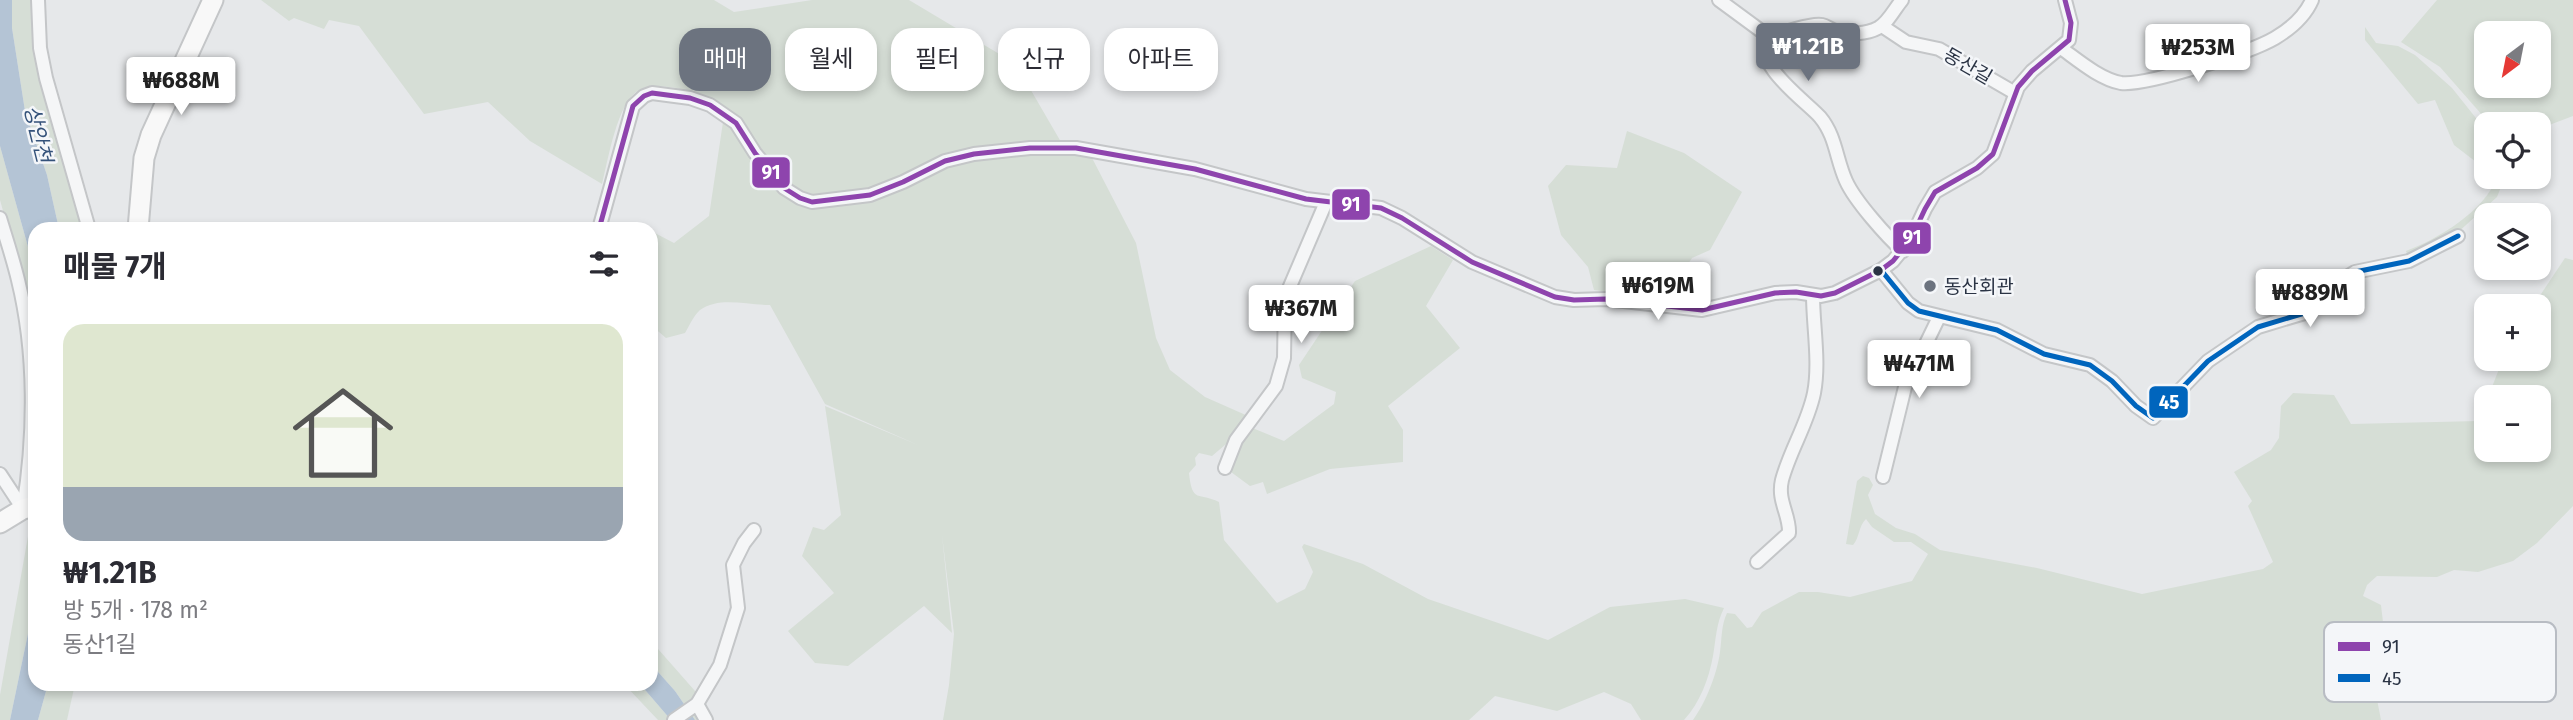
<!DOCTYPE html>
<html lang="ko">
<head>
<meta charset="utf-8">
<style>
  :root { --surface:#fff; --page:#f2f2f3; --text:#2b2b33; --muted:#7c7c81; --line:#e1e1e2; --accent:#6c737f }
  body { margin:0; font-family:"Fira Sans","Noto Sans KR",sans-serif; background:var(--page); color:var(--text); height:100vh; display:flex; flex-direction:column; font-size:26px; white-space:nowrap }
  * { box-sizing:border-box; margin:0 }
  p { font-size:23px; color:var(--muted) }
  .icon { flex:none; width:38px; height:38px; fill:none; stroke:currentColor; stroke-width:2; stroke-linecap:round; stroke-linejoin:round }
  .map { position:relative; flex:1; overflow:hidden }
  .details { position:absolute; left:28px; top:222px; width:630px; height:469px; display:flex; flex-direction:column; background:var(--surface); border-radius:21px; box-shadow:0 4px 10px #0003 }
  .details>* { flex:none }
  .banner { position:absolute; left:679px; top:28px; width:665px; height:63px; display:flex; gap:14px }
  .needle { width:46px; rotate:212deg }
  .controls { position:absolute; left:2474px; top:21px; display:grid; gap:14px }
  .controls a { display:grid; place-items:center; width:77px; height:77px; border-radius:14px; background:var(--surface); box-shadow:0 4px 10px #0003; font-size:35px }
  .price { position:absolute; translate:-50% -60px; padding:0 16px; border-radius:7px; background:#fff; color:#222; font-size:23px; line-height:46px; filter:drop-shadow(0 2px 4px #0008) }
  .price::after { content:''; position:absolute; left:50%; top:42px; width:21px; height:16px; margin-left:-10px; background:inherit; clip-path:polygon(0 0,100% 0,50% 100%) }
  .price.selected { background:var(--accent); color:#fff }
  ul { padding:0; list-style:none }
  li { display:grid; align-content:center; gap:14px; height:371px; padding:0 35px }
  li+li { border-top:2px solid var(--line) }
  li span { display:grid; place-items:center; height:217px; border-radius:21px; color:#555 }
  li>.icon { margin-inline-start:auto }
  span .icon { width:126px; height:126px; fill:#fffc; stroke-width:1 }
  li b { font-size:30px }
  h2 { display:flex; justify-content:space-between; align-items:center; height:84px; padding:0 35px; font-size:30px }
  .chip { padding:0 24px; border-radius:21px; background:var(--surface); box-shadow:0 4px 10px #0003; font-size:24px; line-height:63px }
  .chip.selected { background:var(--accent); color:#fff }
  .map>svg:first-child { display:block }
  .green { fill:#d6ded6; fill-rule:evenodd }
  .water { fill:#b4c4d5 }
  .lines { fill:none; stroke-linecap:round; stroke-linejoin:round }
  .street-casing { stroke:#c4c6c8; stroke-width:16 }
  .secondary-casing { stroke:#c4c6c8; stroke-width:23 }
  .street { stroke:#f5f6f7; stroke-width:12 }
  .secondary { stroke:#f8f8f8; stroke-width:19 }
  .bus-1-casing { stroke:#f4f6f9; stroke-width:10 }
  .bus-2-casing { stroke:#f4f6f9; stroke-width:10 }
  .bus-1 { stroke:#8e44ad; stroke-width:5 }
  .bus-2 { stroke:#0065bd; stroke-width:5 }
  .bus-dot { fill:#2b3445; stroke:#f4f6f9; stroke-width:2.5 }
  .poi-dot { fill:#6c737f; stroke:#f4f6f9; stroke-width:2.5 }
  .labels { text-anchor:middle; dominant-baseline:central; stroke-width:5; stroke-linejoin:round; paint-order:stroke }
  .street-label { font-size:19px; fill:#2b3445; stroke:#f4f6f9 }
  .poi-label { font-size:19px; fill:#2b3445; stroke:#f4f6f9; text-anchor:start }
  .water-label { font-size:21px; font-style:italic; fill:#34527a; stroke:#f4f6f9 }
  .key { fill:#f4f6f9; stroke:#b8bcc3; stroke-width:2 }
  .key-label { font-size:19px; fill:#2b3445 }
  .line-badge { stroke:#f4f6f9; stroke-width:2.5 }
  .badge-label { font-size:19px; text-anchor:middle; font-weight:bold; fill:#fff }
</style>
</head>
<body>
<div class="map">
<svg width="2573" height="720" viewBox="0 0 2573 720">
  <rect width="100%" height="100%" fill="#e6e8ea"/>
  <g class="green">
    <path d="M12 0H34L85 229H59L47 175 25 111 12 28Z"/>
    <path d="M261 0H714L734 12 812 0H909L1001 55 1025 80 1061 142 1071 155 1091 156 1136 243 1156 338 1170 370 1205 397 1248 416 1232 439 1212 456 1199 453 1195 458 1196 465 1189 473C1192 504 1199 492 1219 502L1224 540 1277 603 1305 589 1313 572 1302 547 1304 544 1363 564 1428 599 1548 640 1610 607 1685 599 1724 608C1716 624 1716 639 1713 656 1709 678 1700 703 1684 720H1641L1631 704 1604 692 1557 711 1495 696 1469 720H943L949 685 954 634 942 535 952 633 924 606 848 666 815 663 788 631 834 593 802 556 813 527 824 530 841 515 825 406 918 445 825 404 770 305C747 305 719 296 700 310 694 315 689 326 685 333L666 338 652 326 651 231 674 243 709 216 723 122 731 111C713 100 697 92 676 88 664 86 650 84 639 90 617 102 608 161 602 184L530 141 488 102 424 114 359 26 329 20 324 29 294 18 289 21Z"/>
    <path d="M2437 0H2573V116L2539 129V124H2490L2440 67 2401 42ZM2487 33H2539V86H2487Z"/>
    <path d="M2365 27 2376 43 2398 46 2415 55 2452 88 2487 132V164L2480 165 2454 145 2435 100 2418 104 2365 40Z"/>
    <path d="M1627 131 1684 153 1742 192 1710 250 1692 258 1678 279 1686 303 1594 290 1588 267 1561 235 1548 186 1566 165 1617 168Z"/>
    <path d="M0 146 35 272V374L22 279 0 200Z"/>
    <path d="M2497 177H2505L2497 197 2456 234 2408 257 2406 251C2438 239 2485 211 2497 177Z"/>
    <path d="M1431 246 1453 260 1426 306 1460 348 1388 406 1403 430V462L1330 469 1267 494 1263 482 1250 486 1231 472 1235 451 1250 427 1284 441 1334 404 1336 392 1302 378 1299 365 1355 281Z"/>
    <path d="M2565 258 2573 260V506L2537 543 2513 561 2478 572 2454 570 2437 577 2377 576 2367 585 2363 596 2381 605 2386 648 2372 674 2381 720H1693C1706 702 1717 674 1720 652 1722 638 1721 626 1727 613L1735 614 1747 628 1752 627 1762 612 1799 592H1818L1850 597 1912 581 1928 554 1911 542H1894L1872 527 1866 519C1858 527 1860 537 1853 545L1846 544 1857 481 1863 476 1869 478 1873 485 1868 495 1875 514 1896 528 1915 534 1940 550 2037 568 2142 594 2263 569 2273 562 2248 506 2252 501 2234 472 2271 450 2279 438 2281 406 2293 393 2334 395 2351 424 2478 421 2487 400V450H2539V397H2488L2501 364 2499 359H2539L2537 300Z"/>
    <path d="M35 457V600L10 720H0V695L30 525Z"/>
    <path d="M651 641 695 691 700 693 701 720H695L675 691 651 664Z"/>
    <path d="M48 684H75L67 720H38Z"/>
    <path d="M624 684H640L671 720H658Z"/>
  </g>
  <g class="water">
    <path d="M0 0H12V28L25 111 47 175 59 229H35V272L0 146Z"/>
    <path d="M35 600V684H48L38 720H10Z"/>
    <path d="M651 664 675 691 695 720H671L640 684H651Z"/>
  </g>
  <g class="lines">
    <defs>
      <g id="street">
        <path d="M38 0 40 48 46 78 89 229"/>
        <path d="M1719 0 1772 39"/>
        <path d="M1902 0C1895 8 1888 23 1878 28 1867 34 1848 35 1836 31 1831 30 1827 26 1822 25 1813 23 1778 33 1771 39 1747 60 1808 103 1820 117 1836 136 1836 159 1846 181 1855 201 1887 237 1903 251"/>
        <path d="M1882 26 1906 42 1939 49 2015 93"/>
        <path d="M2061 48C2079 61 2100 79 2121 83 2147 86 2251 52 2275 38 2290 29 2305 16 2312 0"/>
        <path d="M0 218C6 238 13 259 18 280 36 353 35 435 23 509"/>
        <path d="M599 229 633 106 644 96 652 93 690 98 710 105 736 123 755 153 784 188 800 198 812 202 870 195 903 182 945 161 974 154 1030 148H1076L1195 169 1306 199 1381 208 1402 218 1472 262 1555 297 1574 300 1606 299 1702 310 1775 293 1796 292 1821 296 1835 293 1881 270 1893 261 1911 239 1925 209 1935 192 1977 168 1993 154 2018 87 2032 71 2069 40 2071 23 2065 0"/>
        <path d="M1881 270 1908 303 1919 311 1997 330 2044 354 2090 365 2112 381 2136 406 2153 418 2208 361 2258 327 2308 312 2336 284 2355 272 2409 261 2458 236"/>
        <path d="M1225 468 1236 440 1276 386 1284 358 1285 298 1326 202"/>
        <path d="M0 474 23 509"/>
        <path d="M1883 477 1905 387 1939 317"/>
        <path d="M1757 562 1789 533C1790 515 1777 501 1782 480 1790 450 1808 423 1814 393 1820 362 1813 326 1813 295"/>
        <path d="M697 704 706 720"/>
        <path d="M674 720 697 704 720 665 738 608 733 565 744 543 754 530"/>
      </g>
      <g id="secondary">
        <path d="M138 229 144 158 151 135 213 0"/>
        <path d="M0 523 23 509 35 506"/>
      </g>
    </defs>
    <use href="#street" class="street-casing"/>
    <use href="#secondary" class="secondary-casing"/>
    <use href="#street" class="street"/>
    <use href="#secondary" class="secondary"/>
    <defs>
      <path id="bus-1" d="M599 229 633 106 644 96 652 93 690 98 710 105 736 123 755 153 784 188 800 198 812 202 870 195 903 182 945 161 974 154 1030 148H1076L1195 169 1306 199 1381 208 1402 218 1472 262 1555 297 1574 300 1606 299 1702 310 1775 293 1796 292 1821 296 1835 293 1881 270 1893 261 1911 239 1925 209 1935 192 1977 168 1993 154 2018 87 2032 71 2069 40 2071 23 2065 0"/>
      <path id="bus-2" d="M1881 270 1908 303 1919 311 1997 330 2044 354 2090 365 2112 381 2136 406 2153 418 2208 361 2258 327 2308 312 2336 284 2355 272 2409 261 2458 236"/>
    </defs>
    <use href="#bus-1" class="bus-1-casing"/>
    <use href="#bus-2" class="bus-2-casing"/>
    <use href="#bus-1" class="bus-1"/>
    <use href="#bus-2" class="bus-2"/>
  </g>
  <circle class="bus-dot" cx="1878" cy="271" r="6"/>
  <circle class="poi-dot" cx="1930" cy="286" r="7"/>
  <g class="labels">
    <g class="street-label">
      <text transform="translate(1968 66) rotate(30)">동산길</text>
    </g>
    <g class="poi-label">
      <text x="1944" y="286">동산회관</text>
    </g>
    <g class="water-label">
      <text transform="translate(38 134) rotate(76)">상안천</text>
    </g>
  </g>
  <rect x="2324" y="622" width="232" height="80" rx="10" class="key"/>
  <rect x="2338" y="642" width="32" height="9" fill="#8e44ad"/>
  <rect x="2338" y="674" width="32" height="8" fill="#0065bd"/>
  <g class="key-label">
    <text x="2382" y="653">91</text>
    <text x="2382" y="685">45</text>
  </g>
  <g class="line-badge">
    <rect x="751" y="156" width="40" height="33" rx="7" fill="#8e44ad"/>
    <rect x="1331" y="188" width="40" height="33" rx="7" fill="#8e44ad"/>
    <rect x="1892" y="221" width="40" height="34" rx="7" fill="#8e44ad"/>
    <rect x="2148" y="385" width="41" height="34" rx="7" fill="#0065bd"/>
  </g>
  <g class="badge-label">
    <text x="771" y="179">91</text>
    <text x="1351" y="211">91</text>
    <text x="1912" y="244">91</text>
    <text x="2169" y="409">45</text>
  </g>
</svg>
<div class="controls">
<a><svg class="needle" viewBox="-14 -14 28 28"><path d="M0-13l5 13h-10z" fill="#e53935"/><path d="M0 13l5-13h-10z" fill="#7c7c81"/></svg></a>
<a><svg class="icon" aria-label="locate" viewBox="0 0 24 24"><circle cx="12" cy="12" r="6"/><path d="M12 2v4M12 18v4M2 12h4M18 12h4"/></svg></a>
<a><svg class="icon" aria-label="layers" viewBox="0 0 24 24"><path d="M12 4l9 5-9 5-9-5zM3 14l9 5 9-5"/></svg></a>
<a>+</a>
<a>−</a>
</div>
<b class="price selected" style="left:1808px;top:83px">₩1.21B</b>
<b class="price" style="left:2198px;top:84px">₩253M</b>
<b class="price" style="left:181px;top:117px">₩688M</b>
<b class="price" style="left:1658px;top:322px">₩619M</b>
<b class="price" style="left:2310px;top:329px">₩889M</b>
<b class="price" style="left:1301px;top:345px">₩367M</b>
<b class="price" style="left:1919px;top:400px">₩471M</b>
<div class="banner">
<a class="chip selected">매매</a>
<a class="chip">월세</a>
<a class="chip">필터</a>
<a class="chip">신규</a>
<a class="chip">아파트</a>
</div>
<section class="details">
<h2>매물 7개<svg class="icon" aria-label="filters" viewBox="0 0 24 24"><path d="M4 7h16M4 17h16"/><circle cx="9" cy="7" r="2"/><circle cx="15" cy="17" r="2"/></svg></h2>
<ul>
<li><span style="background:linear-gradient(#dfe7d0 75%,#9aa5b1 0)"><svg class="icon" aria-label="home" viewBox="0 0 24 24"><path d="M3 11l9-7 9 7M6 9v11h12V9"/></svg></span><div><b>₩1.21B</b><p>방 5개 · 178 m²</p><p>동산1길</p></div></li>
</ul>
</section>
</div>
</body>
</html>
